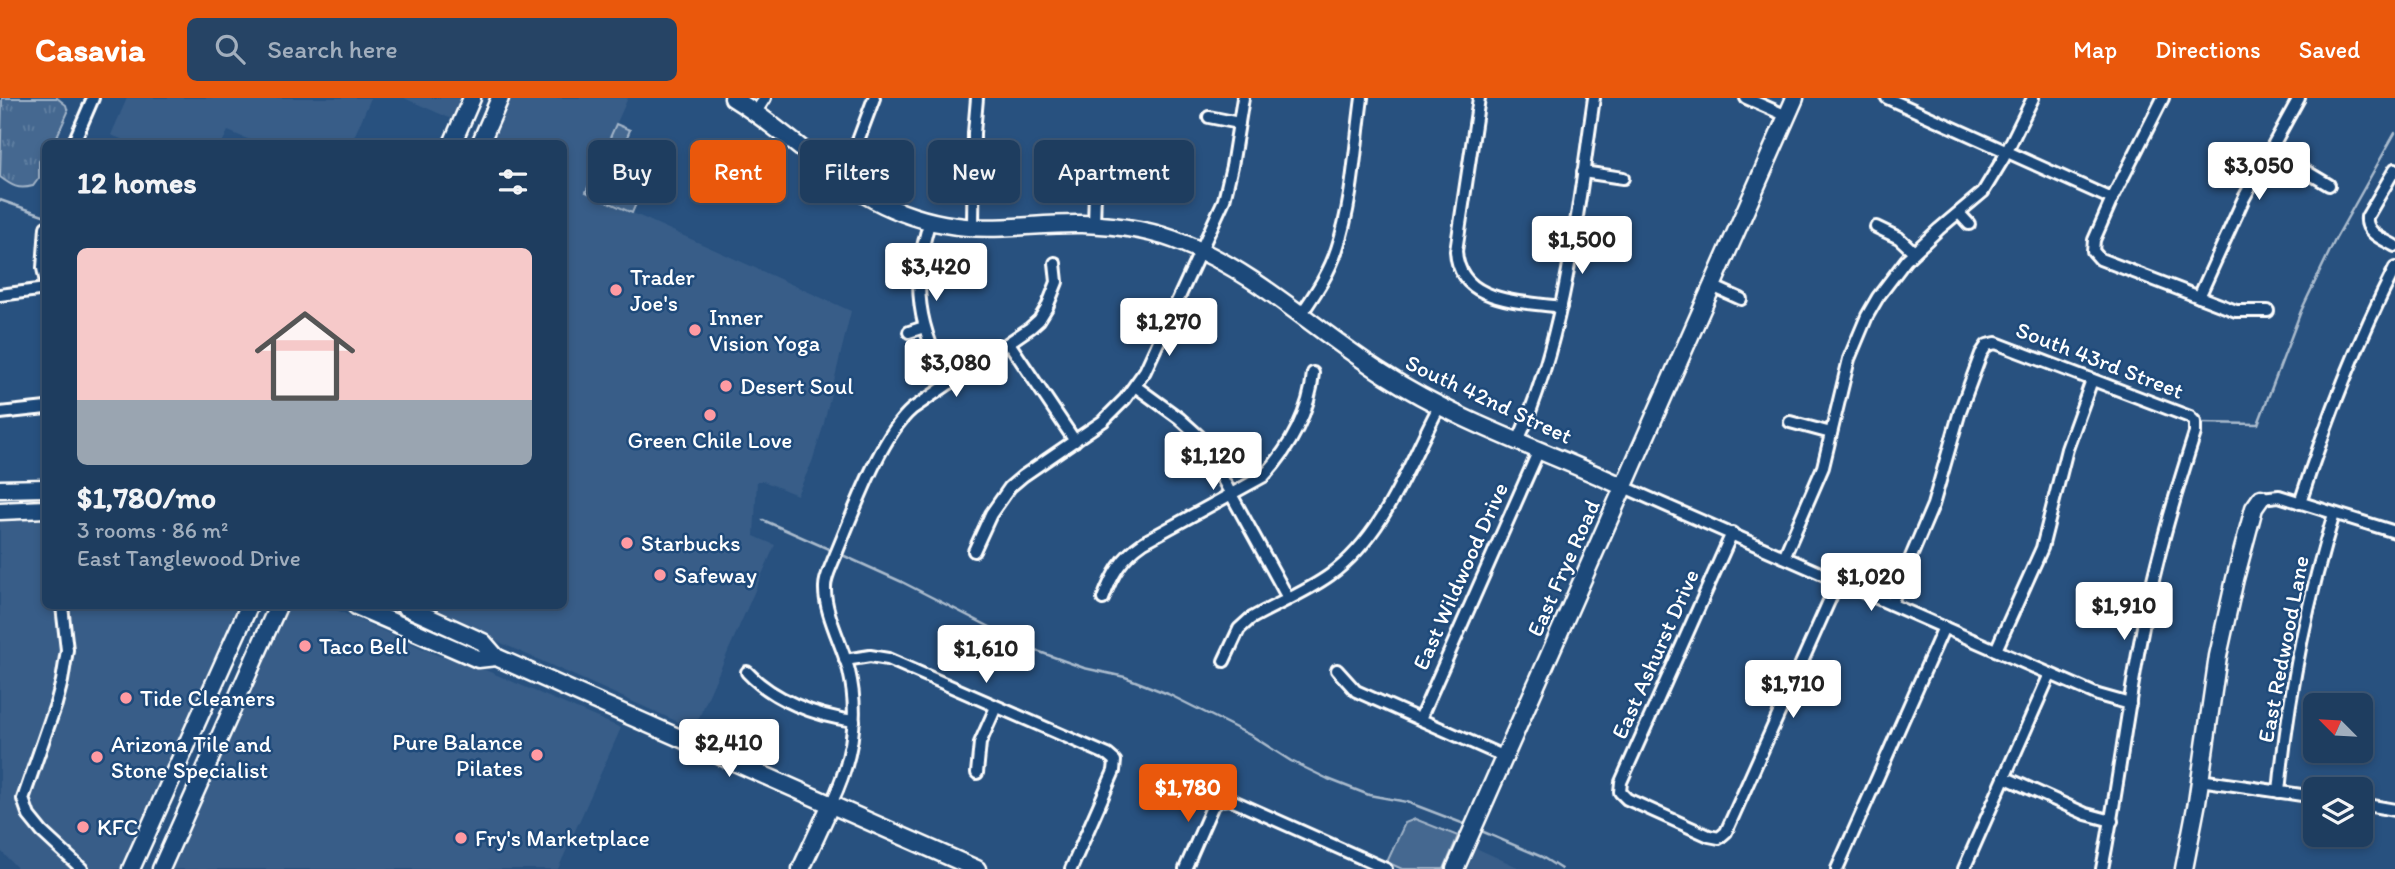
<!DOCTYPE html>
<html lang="en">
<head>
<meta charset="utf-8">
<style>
  :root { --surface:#1e3d5f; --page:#264465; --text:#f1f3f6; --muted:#a1aebd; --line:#3c5674; --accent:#ea580c }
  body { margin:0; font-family:Itim,sans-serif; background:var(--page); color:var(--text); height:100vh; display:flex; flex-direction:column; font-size:26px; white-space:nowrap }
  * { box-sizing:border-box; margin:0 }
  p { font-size:23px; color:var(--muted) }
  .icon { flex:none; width:38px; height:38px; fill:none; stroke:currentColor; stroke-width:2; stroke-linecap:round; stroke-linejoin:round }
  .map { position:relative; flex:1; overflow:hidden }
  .details { position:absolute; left:42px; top:42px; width:525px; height:469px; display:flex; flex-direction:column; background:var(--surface); border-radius:10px; box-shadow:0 4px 10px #0003,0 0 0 2px var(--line) }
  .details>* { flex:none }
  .hud { position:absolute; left:588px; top:42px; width:665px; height:63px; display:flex; gap:14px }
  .needle { width:46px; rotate:294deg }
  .buttons { position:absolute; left:2303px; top:595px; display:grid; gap:14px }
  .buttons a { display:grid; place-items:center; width:70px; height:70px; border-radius:10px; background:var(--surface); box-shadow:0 4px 10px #0003,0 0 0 2px var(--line); font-size:35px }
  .price { position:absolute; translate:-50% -60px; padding:0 16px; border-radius:7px; background:#fff; color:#222; font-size:23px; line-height:46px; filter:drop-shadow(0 2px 4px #0008) }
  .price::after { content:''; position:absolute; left:50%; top:42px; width:21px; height:16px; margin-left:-10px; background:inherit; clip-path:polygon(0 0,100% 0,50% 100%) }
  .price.selected { background:var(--accent); color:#fff }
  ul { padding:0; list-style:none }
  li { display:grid; align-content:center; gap:14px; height:371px; padding:0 35px }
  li+li { border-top:2px solid var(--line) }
  li span { display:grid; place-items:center; height:217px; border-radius:10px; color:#555 }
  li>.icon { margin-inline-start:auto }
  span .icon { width:126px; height:126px; fill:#fffc; stroke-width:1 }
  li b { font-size:30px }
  h2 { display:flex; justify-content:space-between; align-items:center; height:84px; padding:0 35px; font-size:30px }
  .pill { padding:0 24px; border-radius:10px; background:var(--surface); box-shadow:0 4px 10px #0003,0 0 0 2px var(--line); font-size:24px; line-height:63px }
  .pill.selected { background:var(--accent); color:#fff }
  header { display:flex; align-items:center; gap:42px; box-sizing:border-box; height:98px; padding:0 35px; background:var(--accent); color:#fff }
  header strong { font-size:33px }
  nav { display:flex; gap:38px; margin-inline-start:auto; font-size:24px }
  .search { width:490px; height:63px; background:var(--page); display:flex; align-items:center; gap:18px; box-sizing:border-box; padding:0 24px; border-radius:10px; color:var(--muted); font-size:26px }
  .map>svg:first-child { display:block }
  .built { fill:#375d88 }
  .grass { fill:url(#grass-tufts); stroke:#a2b4c8; stroke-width:2 }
  .park { fill:#446890; stroke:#a2b4c8; stroke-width:2 }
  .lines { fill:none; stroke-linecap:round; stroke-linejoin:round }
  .stream { stroke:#aabbcd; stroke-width:2.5 }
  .street-casing { stroke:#fff; stroke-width:16 }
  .secondary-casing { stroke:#fff; stroke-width:21 }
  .street { stroke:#1f4a7a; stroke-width:10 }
  .secondary { stroke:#1f4a7a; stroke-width:16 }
  .poi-dot { fill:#ff9aa2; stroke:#1f4a7a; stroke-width:2.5 }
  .labels { text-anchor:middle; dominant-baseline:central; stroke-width:5; stroke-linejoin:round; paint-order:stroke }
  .poi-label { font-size:23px; fill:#fff; stroke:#1f4a7a; text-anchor:start }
  .street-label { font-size:23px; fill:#fff; stroke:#1f4a7a }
</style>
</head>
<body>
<header>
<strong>Casavia</strong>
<div class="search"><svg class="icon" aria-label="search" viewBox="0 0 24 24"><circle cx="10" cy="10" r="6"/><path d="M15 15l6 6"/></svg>Search here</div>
<nav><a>Map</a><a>Directions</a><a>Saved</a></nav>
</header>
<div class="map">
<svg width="2395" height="771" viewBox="0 0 2395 771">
  <defs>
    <pattern id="grass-tufts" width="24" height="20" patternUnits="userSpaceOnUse" patternTransform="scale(1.75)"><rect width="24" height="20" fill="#446890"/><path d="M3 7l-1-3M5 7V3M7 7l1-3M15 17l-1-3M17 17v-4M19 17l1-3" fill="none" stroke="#607fa1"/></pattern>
  </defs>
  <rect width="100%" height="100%" fill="#28517f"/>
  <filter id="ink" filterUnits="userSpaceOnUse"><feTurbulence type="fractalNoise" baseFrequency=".0143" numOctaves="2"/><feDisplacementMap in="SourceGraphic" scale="14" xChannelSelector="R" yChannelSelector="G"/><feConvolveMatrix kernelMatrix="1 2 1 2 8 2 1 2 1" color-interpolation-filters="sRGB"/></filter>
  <g filter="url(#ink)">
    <g class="built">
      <path d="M127 0H371L351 46 257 45 228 33 222 45H131L111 37Z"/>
      <path d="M404 0H464L454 22Z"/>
      <path d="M510 0H628L586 94 851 213 823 329 812 364 797 397 763 383H757L754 438 775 447 694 631 418 508H564V46L490 45Z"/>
      <path d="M45 418 46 508H237L123 771H18L0 752V419Z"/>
      <path d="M287 508H328L437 557 469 565 621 630 558 771H169Z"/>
      <path d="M1476 750 1522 771H1467Z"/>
    </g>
    <path class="grass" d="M2 0H57L66 7 68 14 54 45 46 46 45 56 39 63V80L33 88C18 92 12 88 0 79Z"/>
    <g class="park">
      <path d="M616 26 630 32 610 79 636 90 639 85 644 87 632 115 586 94Z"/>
      <path d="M1415 721 1458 738 1444 771H1402L1387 764 1405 725Z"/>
    </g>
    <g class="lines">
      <g class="stream">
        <path d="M0 102 46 118"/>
        <path d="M2199 325 2258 326 2301 213 2335 142 2395 35"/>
        <path d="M763 422 833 453"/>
        <path d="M840 456 902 484 1037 553 1084 570 1125 579 1168 596 1252 638 1291 663 1328 681 1369 697 1407 704 1467 727"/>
        <path d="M1479 732 1542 759 1561 771"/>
      </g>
      <defs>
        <g id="street">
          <path d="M1479 0 1456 153C1459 206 1522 203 1561 209"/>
          <path d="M1746 0 1787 18"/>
          <path d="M1887 0 2112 101"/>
          <path d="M2163 0 2112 101 2094 142 2093 153 2100 161 2236 213H2268"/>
          <path d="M756 14 765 0"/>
          <path d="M1209 19 1239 25"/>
          <path d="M73 46 93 0"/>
          <path d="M2270 52 2329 87"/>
          <path d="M2395 71 2367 119C2365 135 2383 141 2395 148"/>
          <path d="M1583 74 1623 80"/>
          <path d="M834 78 856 48 874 0"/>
          <path d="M1959 115 1969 126"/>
          <path d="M930 123C910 183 918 233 950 285"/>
          <path d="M1094 127 1095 93"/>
          <path d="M46 129 43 170 46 185"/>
          <path d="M1876 129 1899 140 1914 154"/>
          <path d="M973 131 974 35 977 0"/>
          <path d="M1712 188 1741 201"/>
          <path d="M0 197 46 191"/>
          <path d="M2199 199 2244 100 2299 0"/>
          <path d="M1300 218C1314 197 1329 176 1337 151 1353 103 1355 50 1362 0"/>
          <path d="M909 234 924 229"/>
          <path d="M1009 245 1075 343"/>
          <path d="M1135 288 1179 320 1199 338 1288 500"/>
          <path d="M0 315 46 310"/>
          <path d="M1790 324 1831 335"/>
          <path d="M1518 343C1566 235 1577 116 1594 0"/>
          <path d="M1624 389 2098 597 2130 606"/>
          <path d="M2261 400 2279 398 2395 434"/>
          <path d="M2300 405C2326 324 2356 246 2395 170"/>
          <path d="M1732 435 1621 684 1620 694 1627 701 1709 738 1719 740 1726 734 1838 483"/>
          <path d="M974 453 991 416 1010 389 1023 378 1103 323 1125 301 1145 273 1224 102 1232 68 1243 0"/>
          <path d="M1784 459 1823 369 1849 261 1867 218 1878 199 1906 162 1939 131 1983 94 2003 61 2033 0"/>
          <path d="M1103 501C1112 476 1122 459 1144 444L1264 378C1290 350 1310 313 1313 275"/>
          <path d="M1891 506 1933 407 1960 313 1981 256 1987 247 1996 245 2190 319 2195 324V335C2176 394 2158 453 2146 514 2128 599 2119 686 2102 771"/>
          <path d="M62 508 67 552 62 583 56 606 23 701 29 718 42 734 82 771"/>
          <path d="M1996 552 2042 450 2067 351 2092 282"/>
          <path d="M845 562 870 558 888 561 1108 657 1115 663 1114 673 1071 771"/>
          <path d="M1224 563 1239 531 1250 521C1276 506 1305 495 1330 477 1386 436 1408 366 1440 307"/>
          <path d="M1337 572 1356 593 1505 659"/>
          <path d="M747 574C773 602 816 618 854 623"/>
          <path d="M1420 621 1539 352"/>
          <path d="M977 675 980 645 996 609"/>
          <path d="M2004 679 2086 716 2112 723"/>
          <path d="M2200 682 2315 699"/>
          <path d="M2279 694C2288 600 2306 506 2334 416"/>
          <path d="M831 706C851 665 860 619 849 573 843 548 824 515 825 489 825 480 830 471 833 463 851 422 879 339 912 311L1030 230 1039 222 1047 209 1057 184 1055 165"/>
          <path d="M2361 706 2395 712"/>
          <path d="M1185 771 1212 709 1220 702 1229 701 1386 771"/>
          <path d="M1837 771 1944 529"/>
          <path d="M1964 771 2050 576"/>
        </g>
        <g id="secondary">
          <path d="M733 0C809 47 850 109 944 126 991 135 1035 125 1082 126 1117 127 1153 132 1185 146 1256 174 1319 235 1384 276 1458 324 1544 352 1624 389"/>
          <path d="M452 46 472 0"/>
          <path d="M480 46 500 0"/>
          <path d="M0 391 46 390"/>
          <path d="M0 413 46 411"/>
          <path d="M356 508 478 561 496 559"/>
          <path d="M404 508 483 544 496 559 977 771"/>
          <path d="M131 771 249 508"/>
          <path d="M161 771 278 508"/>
          <path d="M801 771 831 706"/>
          <path d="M1455 771 1795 0"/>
          <path d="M2184 771 2197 704 2218 558 2235 481 2254 410 2261 400"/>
        </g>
      </defs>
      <use href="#street" class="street-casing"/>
      <use href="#secondary" class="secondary-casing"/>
      <use href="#street" class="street"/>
      <use href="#secondary" class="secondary"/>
    </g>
  </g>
  <g class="poi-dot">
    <circle cx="616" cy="192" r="7"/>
    <circle cx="695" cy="232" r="7"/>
    <circle cx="726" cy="288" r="7"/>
    <circle cx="710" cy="317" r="7"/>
    <circle cx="627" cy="445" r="7"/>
    <circle cx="660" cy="477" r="7"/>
    <circle cx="305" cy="548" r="7"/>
    <circle cx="126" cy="600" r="7"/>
    <circle cx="537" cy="657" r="7"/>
    <circle cx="97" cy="659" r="7"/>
    <circle cx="83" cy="729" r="7"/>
    <circle cx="461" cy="740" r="7"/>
  </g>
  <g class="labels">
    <g class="poi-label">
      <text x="630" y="179">Trader<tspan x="630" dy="26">Joe's</tspan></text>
      <text x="709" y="219">Inner<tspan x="709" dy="26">Vision Yoga</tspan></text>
      <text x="740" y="288">Desert Soul</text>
      <text x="710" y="342" text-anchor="middle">Green Chile Love</text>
      <text x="641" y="445">Starbucks</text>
      <text x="674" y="477">Safeway</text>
      <text x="319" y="548">Taco Bell</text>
      <text x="140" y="600">Tide Cleaners</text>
      <text x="523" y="644" text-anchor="end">Pure Balance<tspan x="523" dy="26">Pilates</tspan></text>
      <text x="111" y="646">Arizona Tile and<tspan x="111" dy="26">Stone Specialist</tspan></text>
      <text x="97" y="729">KFC</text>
      <text x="475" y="740">Fry's Marketplace</text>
    </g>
    <g class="street-label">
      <text transform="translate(2100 262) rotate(21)">South 43rd Street</text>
      <text transform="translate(1489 301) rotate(25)">South 42nd Street</text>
      <text transform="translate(1563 470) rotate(-66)">East Frye Road</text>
      <text transform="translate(1460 478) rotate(-66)">East Wildwood Drive</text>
      <text transform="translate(2283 551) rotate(-79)">East Redwood Lane</text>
      <text transform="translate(1655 556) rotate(-66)">East Ashurst Drive</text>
    </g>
  </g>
</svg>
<div class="buttons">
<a><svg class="needle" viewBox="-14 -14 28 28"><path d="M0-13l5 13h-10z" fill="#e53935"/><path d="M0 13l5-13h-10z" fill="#a1aebd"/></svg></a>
<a><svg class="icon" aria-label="layers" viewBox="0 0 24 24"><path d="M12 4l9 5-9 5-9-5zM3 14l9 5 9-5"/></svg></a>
</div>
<b class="price" style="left:2259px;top:104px">$3,050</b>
<b class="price" style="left:1582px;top:178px">$1,500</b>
<b class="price" style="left:936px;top:205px">$3,420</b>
<b class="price" style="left:1169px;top:260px">$1,270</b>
<b class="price" style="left:956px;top:301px">$3,080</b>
<b class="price" style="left:1213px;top:394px">$1,120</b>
<b class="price" style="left:1871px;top:515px">$1,020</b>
<b class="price" style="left:2124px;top:544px">$1,910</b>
<b class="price" style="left:986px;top:587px">$1,610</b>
<b class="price" style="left:1793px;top:622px">$1,710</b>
<b class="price" style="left:729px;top:681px">$2,410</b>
<b class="price selected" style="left:1188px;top:726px">$1,780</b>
<div class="hud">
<a class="pill">Buy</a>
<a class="pill selected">Rent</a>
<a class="pill">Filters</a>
<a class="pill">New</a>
<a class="pill">Apartment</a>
</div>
<section class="details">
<h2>12 homes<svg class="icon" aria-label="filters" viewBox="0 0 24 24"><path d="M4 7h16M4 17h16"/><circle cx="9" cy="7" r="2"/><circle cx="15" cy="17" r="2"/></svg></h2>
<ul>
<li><span style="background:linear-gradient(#f6c9c9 70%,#9aa5b1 0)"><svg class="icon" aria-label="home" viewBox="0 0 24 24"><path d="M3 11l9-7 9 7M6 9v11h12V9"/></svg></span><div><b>$1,780/mo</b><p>3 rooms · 86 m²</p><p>East Tanglewood Drive</p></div></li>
</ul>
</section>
</div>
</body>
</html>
